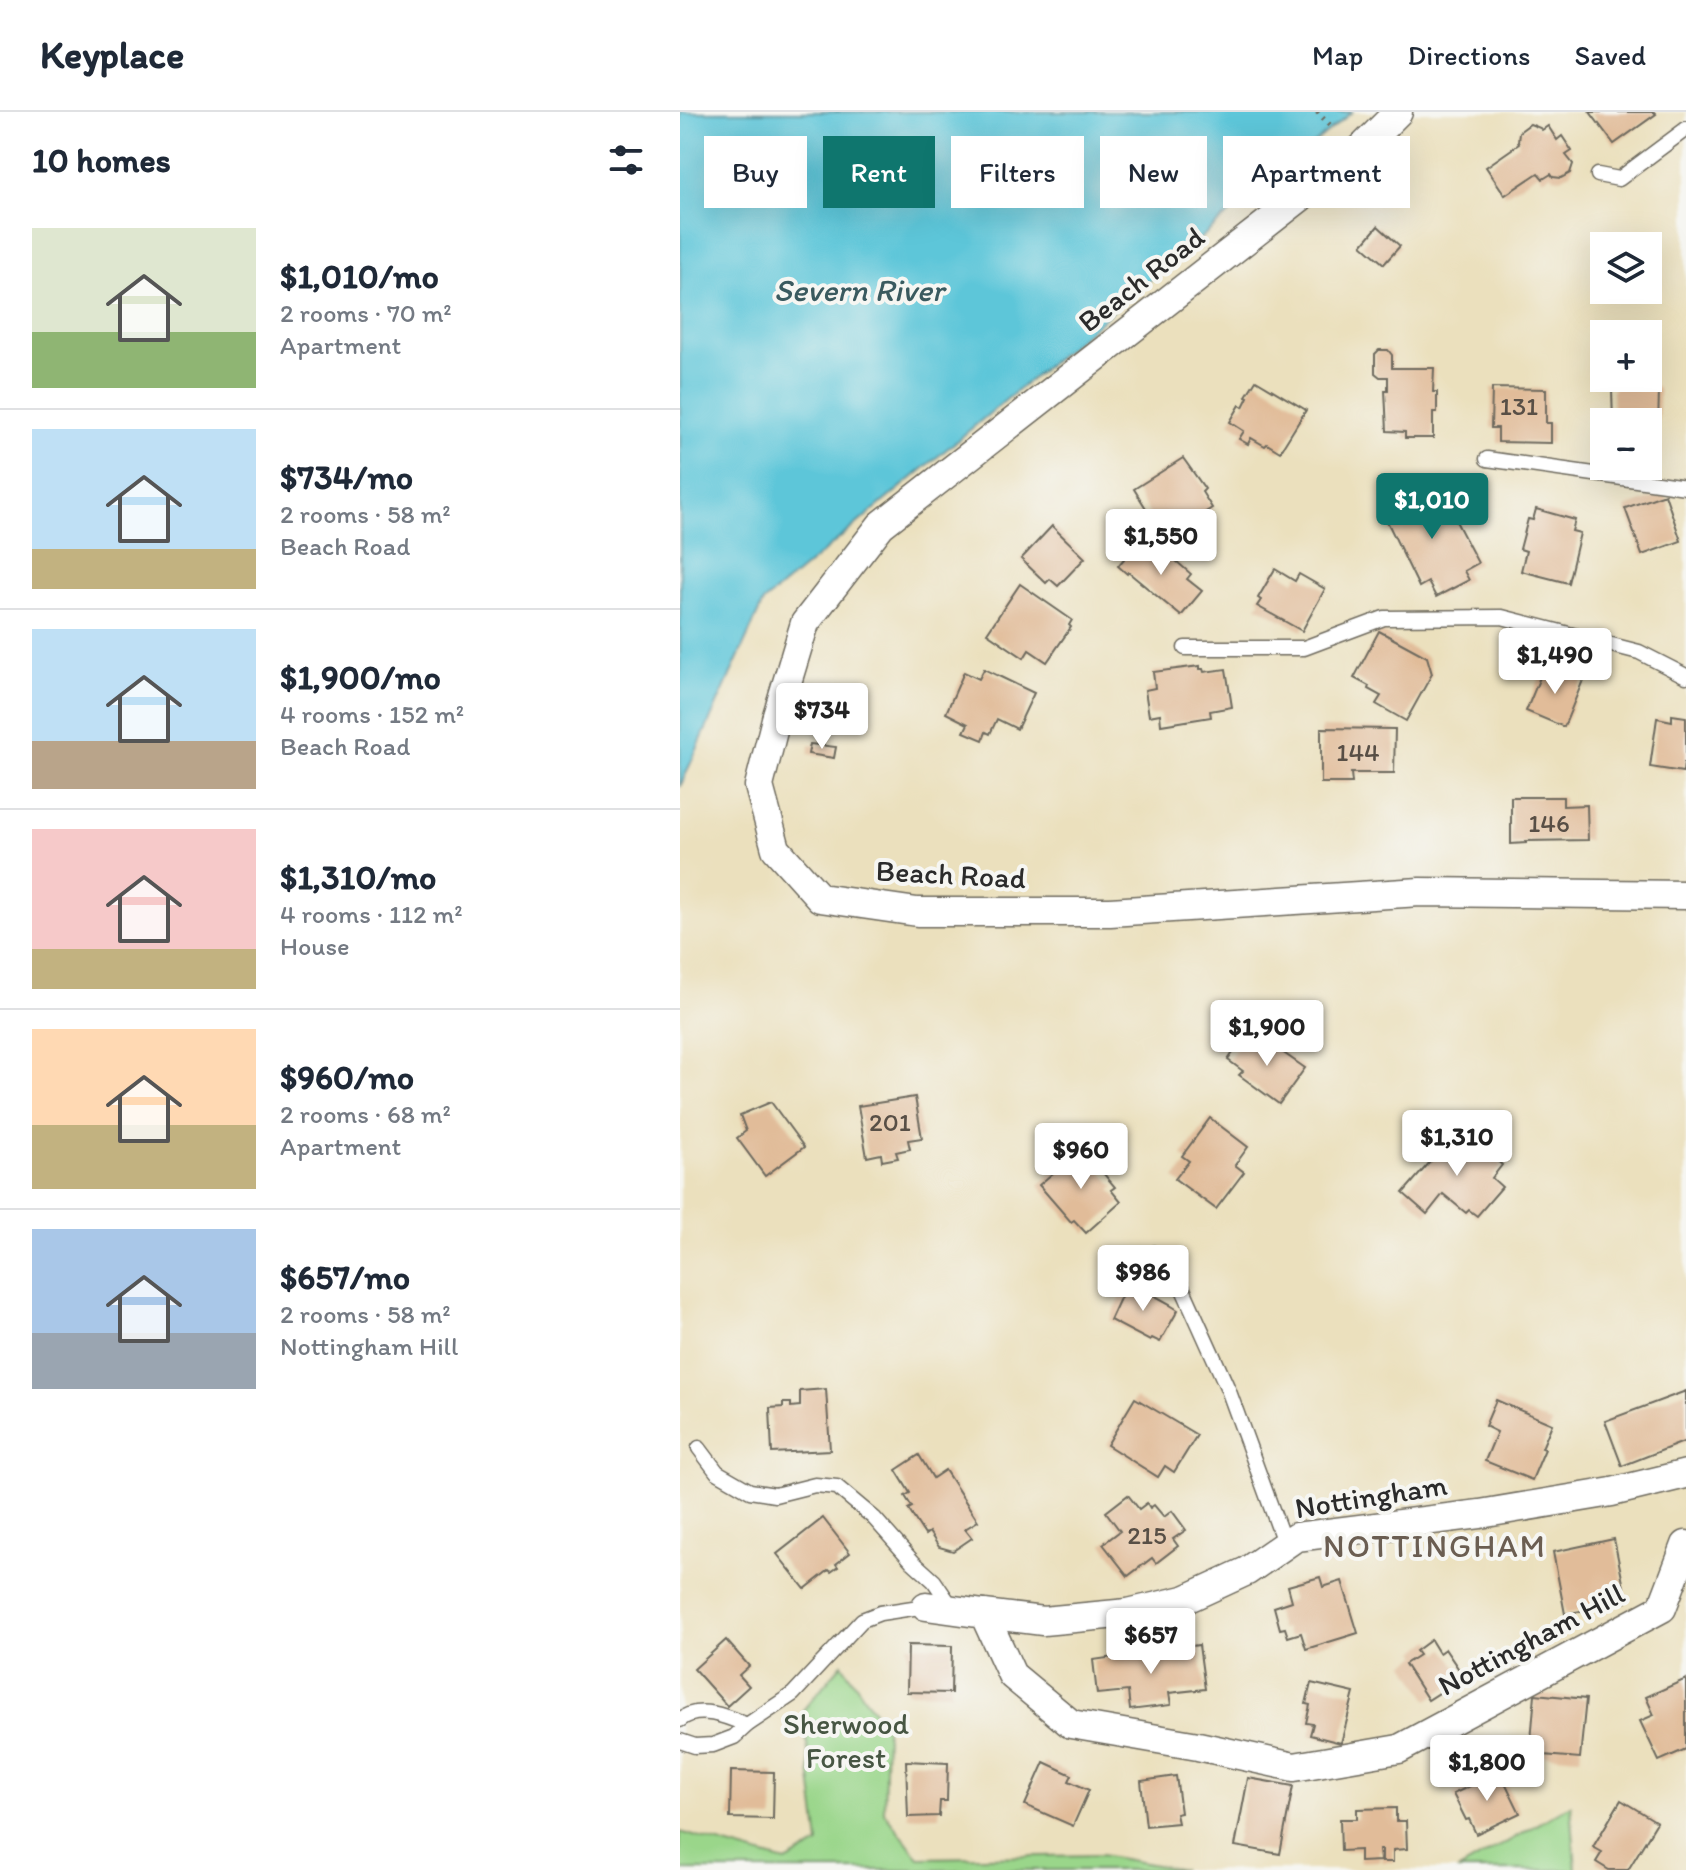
<!DOCTYPE html>
<html lang="en">
<head>
<meta charset="utf-8">
<style>
  :root { --surface:#fff; --page:#f6f6f7; --text:#1f2937; --muted:#747a83; --line:#e0e1e3; --accent:#0f766e }
  body { margin:0; font-family:Itim,sans-serif; background:var(--page); color:var(--text); height:100vh; display:flex; flex-direction:column; font-size:30px; white-space:nowrap }
  * { box-sizing:border-box; margin:0 }
  p { font-size:26px; color:var(--muted) }
  .icon { flex:none; width:44px; height:44px; fill:none; stroke:currentColor; stroke-width:2; stroke-linecap:round; stroke-linejoin:round }
  .map { position:relative; flex:1; overflow:hidden }
  .drawer { display:flex; flex-direction:column; background:var(--surface); width:680px }
  .drawer>* { flex:none }
  .top-card { position:absolute; left:24px; top:24px; width:760px; height:72px; display:flex; gap:16px }
  .controls { position:absolute; left:910px; top:120px; display:grid; gap:16px }
  .controls a { display:grid; place-items:center; width:72px; height:72px; border-radius:0px; background:var(--surface); box-shadow:0 8px 32px #0002; font-size:40px }
  .price { position:absolute; translate:-50% -68px; padding:0 18px; border-radius:8px; background:#fff; color:#222; font-size:26px; line-height:52px; filter:drop-shadow(0 2px 4px #0008) }
  .price::after { content:''; position:absolute; left:50%; top:48px; width:24px; height:18px; margin-left:-12px; background:inherit; clip-path:polygon(0 0,100% 0,50% 100%) }
  .price.selected { background:var(--accent); color:#fff }
  ul { padding:0; list-style:none }
  li { display:flex; align-items:center; gap:24px; height:200px; padding:0 32px }
  li+li { border-top:2px solid var(--line) }
  li span { display:grid; place-items:center; flex:none; width:224px; height:160px; border-radius:0px; color:#555 }
  li>.icon { margin-inline-start:auto }
  span .icon { width:96px; height:96px; fill:#fffc; stroke-width:1 }
  li b { font-size:34px }
  h2 { display:flex; justify-content:space-between; align-items:center; height:96px; padding:0 32px; font-size:34px }
  .chip { padding:0 28px; border-radius:0px; background:var(--surface); box-shadow:0 8px 32px #0002; font-size:28px; line-height:72px }
  .chip.selected { background:var(--accent); color:#fff }
  header { display:flex; align-items:center; gap:48px; box-sizing:border-box; height:112px; padding:0 40px; background:var(--surface); border-bottom:2px solid var(--line) }
  header strong { font-size:38px }
  nav { display:flex; gap:44px; margin-inline-start:auto; font-size:28px }
  main { display:flex; flex:1; min-height:0 }
  .map>svg:first-child { display:block }
  .green { fill:#9ad68a; stroke:#62805a; stroke-width:2 }
  .water { fill:#5dc6d9; stroke:#447882; stroke-width:2 }
  .building { fill:#e1bc99 }
  .lines { fill:none; stroke-linecap:round; stroke-linejoin:round }
  .service-casing { stroke:#6e6a5e; stroke-width:17 }
  .minor-casing { stroke:#6e6a5e; stroke-width:31 }
  .path { stroke:#6e6a5e; stroke-width:5; stroke-dasharray:2 6; stroke-linecap:butt }
  .service { stroke:#fff; stroke-width:14 }
  .minor { stroke:#fff; stroke-width:28 }
  .labels { text-anchor:middle; dominant-baseline:central; stroke-width:8; stroke-linejoin:round; paint-order:stroke }
  .number-label { font-size:26px; fill:#584f46 }
  .street-label { font-size:30px; fill:#2b2b2b; stroke:#f6f6f2 }
  .park-label { font-size:30px; fill:#475643; stroke:#f6f6f2 }
  .water-label { font-size:32px; font-style:italic; fill:#3a5a5f; stroke:#f6f6f2 }
  .neighbourhood-label { font-size:32px; letter-spacing:2px; fill:#6b5e52; stroke:#f6f6f2 }
</style>
</head>
<body>
<header>
<strong>Keyplace</strong>
<nav><a>Map</a><a>Directions</a><a>Saved</a></nav>
</header>
<main>
<section class="drawer">
<h2>10 homes<svg class="icon" aria-label="filters" viewBox="0 0 24 24"><path d="M4 7h16M4 17h16"/><circle cx="9" cy="7" r="2"/><circle cx="15" cy="17" r="2"/></svg></h2>
<ul>
<li><span style="background:linear-gradient(#dfe7d0 65%,#8fb573 0)"><svg class="icon" aria-label="home" viewBox="0 0 24 24"><path d="M3 11l9-7 9 7M6 9v11h12V9"/></svg></span><div><b>$1,010/mo</b><p>2 rooms · 70 m²</p><p>Apartment</p></div></li>
<li><span style="background:linear-gradient(#bfe0f5 75%,#c2b280 0)"><svg class="icon" aria-label="home" viewBox="0 0 24 24"><path d="M3 11l9-7 9 7M6 9v11h12V9"/></svg></span><div><b>$734/mo</b><p>2 rooms · 58 m²</p><p>Beach Road</p></div></li>
<li><span style="background:linear-gradient(#bfe0f5 70%,#b9a48a 0)"><svg class="icon" aria-label="home" viewBox="0 0 24 24"><path d="M3 11l9-7 9 7M6 9v11h12V9"/></svg></span><div><b>$1,900/mo</b><p>4 rooms · 152 m²</p><p>Beach Road</p></div></li>
<li><span style="background:linear-gradient(#f6c9c9 75%,#c2b280 0)"><svg class="icon" aria-label="home" viewBox="0 0 24 24"><path d="M3 11l9-7 9 7M6 9v11h12V9"/></svg></span><div><b>$1,310/mo</b><p>4 rooms · 112 m²</p><p>House</p></div></li>
<li><span style="background:linear-gradient(#ffd9b3 60%,#c2b280 0)"><svg class="icon" aria-label="home" viewBox="0 0 24 24"><path d="M3 11l9-7 9 7M6 9v11h12V9"/></svg></span><div><b>$960/mo</b><p>2 rooms · 68 m²</p><p>Apartment</p></div></li>
<li><span style="background:linear-gradient(#a9c7e8 65%,#9aa5b1 0)"><svg class="icon" aria-label="home" viewBox="0 0 24 24"><path d="M3 11l9-7 9 7M6 9v11h12V9"/></svg></span><div><b>$657/mo</b><p>2 rooms · 58 m²</p><p>Nottingham Hill</p></div></li>
</ul>
</section>
<div class="map">
<svg width="1006" height="1758" viewBox="0 0 1006 1758">
  <rect width="100%" height="100%" fill="#f6f6f2"/>
  <filter id="ink" filterUnits="userSpaceOnUse"><feTurbulence type="fractalNoise" baseFrequency=".0125" numOctaves="2"/><feDisplacementMap in="SourceGraphic" scale="16" xChannelSelector="R" yChannelSelector="G"/><feConvolveMatrix kernelMatrix="1 2 1 2 8 2 1 2 1" color-interpolation-filters="sRGB"/></filter>
  <filter id="wash" filterUnits="userSpaceOnUse"><feTurbulence type="fractalNoise" baseFrequency=".006" numOctaves="4" result="noise"/><feDisplacementMap in="SourceGraphic" scale="32" xChannelSelector="R" yChannelSelector="G"/><feGaussianBlur stdDeviation="1.8" result="paint"/><feColorMatrix in="noise" values="0 0 0 0 0 0 0 0 0 0 0 0 0 0 0 0 0 1.4 0 .05"/><feComposite in="paint" operator="in"/></filter>
  <g filter="url(#wash)">
    <rect width="100%" height="100%" fill="#ebe0bd"/>
    <g class="green">
      <path d="M162 1552 206 1617 204 1700 239 1746 421 1743 503 1758H0V1720L106 1750 139 1732 123 1598Z"/>
      <path d="M891 1693 896 1758H779Z"/>
    </g>
    <path class="water" d="M0 0H672L83 490 0 675Z"/>
    <g id="blocks">
      <g class="building">
        <path d="M910 0H974L976 2 934 32Z"/>
        <path d="M850 12 860 16 862 18 868 14 877 28 882 24 892 39 886 43 893 52 890 61 881 66 873 65 871 62 863 67 858 61 825 83 806 55 839 32 838 30 839 20Z"/>
        <path d="M698 114 720 134 704 152 682 133Z"/>
        <path d="M699 238H708L712 243V256H754L753 280H757V300H753V326H725V320L707 319 705 278H708V265H700L695 261V242Z"/>
        <path d="M576 268 626 298 600 340 587 332 585 334 571 326 568 332 559 327 564 319 550 310 560 293 563 295 568 285 566 284Z"/>
        <path d="M939 272H973L979 278 978 316H968V310H933L932 278Z"/>
        <path d="M812 276 866 277V311H871V331L818 330V316H811Z"/>
        <path d="M503 346 525 377 522 380 532 396 505 413 507 417 487 430 454 377Z"/>
        <path d="M757 373 798 451 784 459 789 468 756 485 748 470 739 475 703 401Z"/>
        <path d="M985 382 1001 429 962 443 945 396Z"/>
        <path d="M856 397 895 408 892 419 900 421 888 471 841 459 846 439 840 437 848 407 853 408Z"/>
        <path d="M372 414 405 446 378 474 370 467 366 471 341 447Z"/>
        <path d="M460 428 483 447 488 442 511 462 507 467 522 479 501 504 448 460 447 462 438 454Z"/>
        <path d="M595 457 615 469 619 462 645 477 622 519 577 494 581 488 578 486Z"/>
        <path d="M340 472 392 508 389 513 391 515 367 550 349 538 344 546 307 521Z"/>
        <path d="M699 519 747 545 752 562 726 609 696 592 701 584 688 577 689 574 674 566Z"/>
        <path d="M865 553 903 568 884 615 846 599Z"/>
        <path d="M520 554V557H523L524 560 546 557 552 595 530 599 531 605 481 613 480 602 469 604 465 578 475 576 473 560Z"/>
        <path d="M304 557 354 581 337 617 317 607 310 622 306 620 303 628 284 620 288 612 266 601 284 560 299 567Z"/>
        <path d="M992 603 1006 605V651H1004L1003 660 970 655 977 606 992 609Z"/>
        <path d="M641 616 715 617 714 661H671L672 671H641Z"/>
        <path d="M130 632 156 635 154 646 128 642Z"/>
        <path d="M831 685H883V694L907 693 908 728 846 729V731L831 732Z"/>
        <path d="M564 925 579 936 585 928 625 956 599 992 559 963 563 959 548 948Z"/>
        <path d="M235 985 242 1026 228 1028 230 1037 216 1040 218 1046 202 1049 201 1042 187 1045 178 994Z"/>
        <path d="M91 990 124 1035 85 1064 57 1026 66 1019 60 1003Z"/>
        <path d="M530 1006 568 1035 555 1053 564 1060 536 1097 495 1067 509 1049 502 1044Z"/>
        <path d="M784 1020 822 1053 812 1066 822 1075 797 1104 789 1098 786 1101 763 1082 747 1102 723 1081 764 1034 767 1036 771 1031 773 1033Z"/>
        <path d="M402 1036 435 1075 431 1078 441 1090 406 1121 394 1108 391 1110 359 1073Z"/>
        <path d="M448 1169 490 1192V1193L498 1198 480 1230 472 1226 470 1229 430 1208Z"/>
        <path d="M146 1277 150 1338 92 1341 90 1296 103 1295V1291H111V1295L120 1294V1279Z"/>
        <path d="M1006 1279V1329L942 1354 925 1309Z"/>
        <path d="M455 1286 517 1323 494 1360 485 1354 478 1365 427 1333Z"/>
        <path d="M816 1288 872 1312 862 1336 865 1337 852 1368 805 1349 817 1320 805 1314Z"/>
        <path d="M239 1343 253 1366 265 1358 298 1409 285 1417 292 1426 273 1439 259 1435 249 1420 245 1423 228 1397 232 1395 225 1384 230 1381 216 1358Z"/>
        <path d="M448 1383 459 1397 467 1391 470 1396 474 1393 484 1405 492 1399 506 1418 493 1427 498 1434 476 1451 472 1446 448 1464 423 1432 440 1419 426 1400Z"/>
        <path d="M143 1406 170 1441 156 1452 158 1455 151 1460 149 1458 125 1477 97 1442Z"/>
        <path d="M934 1427 947 1490 885 1502 873 1440Z"/>
        <path d="M640 1465 643 1475 662 1469 678 1521 626 1537 621 1521 608 1525 605 1516 600 1517 594 1495 612 1489 608 1474Z"/>
        <path d="M46 1528 69 1554 59 1563 69 1574 47 1594 14 1557Z"/>
        <path d="M751 1528 759 1541 765 1537 784 1565 748 1588 725 1552 739 1543 736 1539Z"/>
        <path d="M228 1533 272 1534 271 1581 227 1580Z"/>
        <path d="M519 1533 525 1577 489 1581 491 1593 450 1598 448 1579 417 1582 413 1548Z"/>
        <path d="M1006 1567V1637L979 1649 960 1609 974 1603 966 1585Z"/>
        <path d="M631 1571 674 1581 661 1631 630 1623 633 1612 626 1611 630 1593 626 1592Z"/>
        <path d="M855 1582 906 1587 900 1646 863 1643 864 1630 851 1629Z"/>
        <path d="M226 1649 268 1651 267 1689H260L259 1704 228 1705Z"/>
        <path d="M364 1650 392 1663 389 1669 409 1678 393 1714 345 1693Z"/>
        <path d="M51 1659 94 1660 93 1707 50 1706Z"/>
        <path d="M820 1660 840 1701 796 1722 789 1707 786 1708 773 1682Z"/>
        <path d="M496 1664 501 1701 496 1702 498 1711 466 1714 461 1669Z"/>
        <path d="M568 1666 613 1674 600 1742 555 1734Z"/>
        <path d="M941 1688 977 1710 948 1758H929L916 1750 922 1740 913 1735Z"/>
        <path d="M716 1696V1709H726L727 1737 713 1738V1750H702V1738H699L700 1749 680 1750V1738L661 1739 660 1707H677V1697Z"/>
      </g>
    </g>
  </g>
  <g filter="url(#ink)">
    <use href="#blocks" fill-opacity="0" stroke="#6e6a5e" stroke-width="2"/>
    <g class="lines">
      <defs>
        <g id="service">
          <path d="M918 63 939 67 1006 17"/>
          <path d="M807 347 1006 375"/>
          <path d="M505 536H624L704 506 822 505 959 540 1006 564"/>
          <path d="M474 1141 498 1166 548 1277 605 1433"/>
          <path d="M19 1336 37 1360 70 1379 95 1383 135 1373 157 1375 194 1406 233 1450 254 1469 273 1497"/>
          <path d="M0 1608C18 1592 48 1605 67 1613"/>
          <path d="M0 1629 15 1634 33 1633 54 1625 67 1613 113 1582 182 1508 200 1501 246 1494"/>
        </g>
        <g id="minor">
          <path d="M718 0 677 41 201 413 125 511 96 607 79 674 96 737 140 786 237 800H430L740 780 1006 783"/>
          <path d="M246 1494 304 1502 332 1563 391 1612 518 1634 614 1655 719 1637 982 1496 1006 1433"/>
          <path d="M304 1502 363 1509 448 1501 504 1488 567 1459 616 1425 800 1402 932 1380 1006 1362"/>
        </g>
      </defs>
      <use href="#service" class="service-casing"/>
      <use href="#minor" class="minor-casing"/>
      <path class="path" d="M637 0 653 16"/>
      <use href="#service" class="service"/>
      <use href="#minor" class="minor"/>
    </g>
  </g>
  <g class="labels">
    <g class="number-label">
      <text x="839" y="294">131</text>
      <text x="678" y="640">144</text>
      <text x="869" y="711">146</text>
      <text x="210" y="1010">201</text>
      <text x="467" y="1423">215</text>
    </g>
    <g class="street-label">
      <text transform="translate(461 167) rotate(-38)">Beach Road</text>
      <text transform="translate(271 762) rotate(3)">Beach Road</text>
      <text transform="translate(691 1384) rotate(-9)">Nottingham</text>
      <text transform="translate(851 1527) rotate(-28)">Nottingham Hill</text>
    </g>
    <g class="park-label">
      <text x="166" y="1611">Sherwood<tspan x="166" dy="34">Forest</tspan></text>
    </g>
    <g class="water-label">
      <text x="179" y="178">Severn River</text>
    </g>
    <g class="neighbourhood-label">
      <text x="755" y="1434">NOTTINGHAM</text>
    </g>
  </g>
</svg>
<div class="controls">
<a><svg class="icon" aria-label="layers" viewBox="0 0 24 24"><path d="M12 4l9 5-9 5-9-5zM3 14l9 5 9-5"/></svg></a>
<a>+</a>
<a>−</a>
</div>
<b class="price selected" style="left:752px;top:429px">$1,010</b>
<b class="price" style="left:481px;top:465px">$1,550</b>
<b class="price" style="left:875px;top:584px">$1,490</b>
<b class="price" style="left:142px;top:639px">$734</b>
<b class="price" style="left:587px;top:956px">$1,900</b>
<b class="price" style="left:777px;top:1066px">$1,310</b>
<b class="price" style="left:401px;top:1079px">$960</b>
<b class="price" style="left:463px;top:1201px">$986</b>
<b class="price" style="left:471px;top:1564px">$657</b>
<b class="price" style="left:807px;top:1691px">$1,800</b>
<div class="top-card">
<a class="chip">Buy</a>
<a class="chip selected">Rent</a>
<a class="chip">Filters</a>
<a class="chip">New</a>
<a class="chip">Apartment</a>
</div>
</div>
</main>
</body>
</html>
